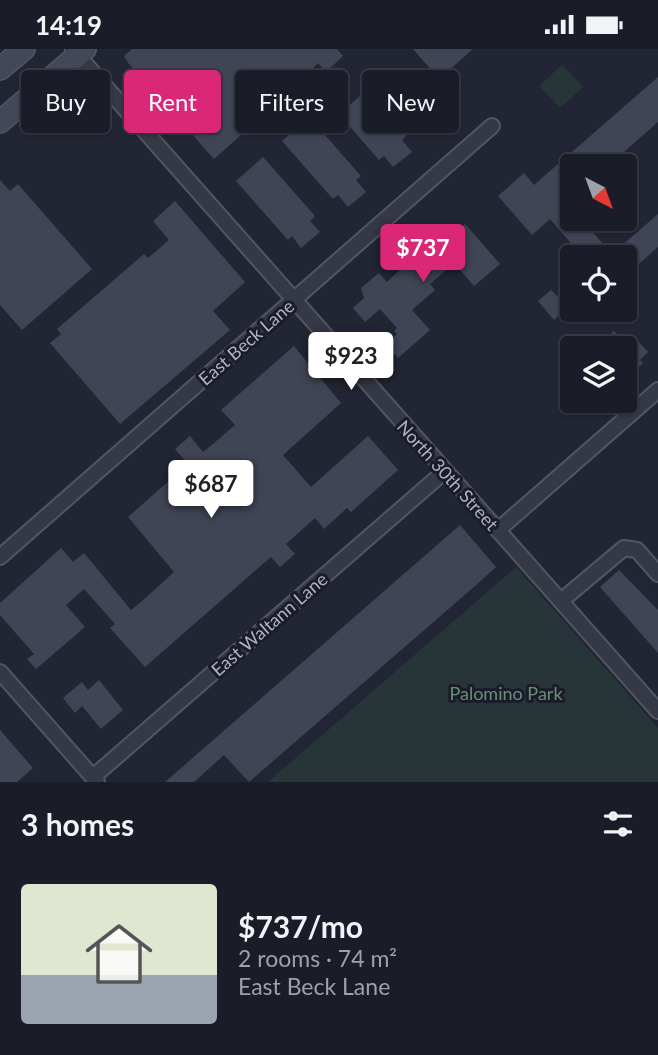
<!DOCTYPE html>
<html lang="en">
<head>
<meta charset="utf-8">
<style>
  :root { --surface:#1a1c27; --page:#23252f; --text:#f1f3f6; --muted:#9fa1a7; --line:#383a44; --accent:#db2777 }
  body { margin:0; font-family:Lato,sans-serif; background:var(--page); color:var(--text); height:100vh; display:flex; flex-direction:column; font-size:26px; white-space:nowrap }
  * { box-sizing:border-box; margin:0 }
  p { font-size:23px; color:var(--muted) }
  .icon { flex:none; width:38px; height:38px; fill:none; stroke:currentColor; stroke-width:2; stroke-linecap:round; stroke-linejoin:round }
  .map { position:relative; height:733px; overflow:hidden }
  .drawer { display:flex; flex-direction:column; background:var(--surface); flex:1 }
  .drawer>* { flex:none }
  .banner { position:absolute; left:21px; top:21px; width:616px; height:63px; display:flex; gap:14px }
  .needle { width:46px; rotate:139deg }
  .tools { position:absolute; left:560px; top:105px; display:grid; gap:14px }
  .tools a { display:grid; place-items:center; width:77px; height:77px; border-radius:7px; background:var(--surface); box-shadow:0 2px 5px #0004,0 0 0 2px var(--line); font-size:35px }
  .price { position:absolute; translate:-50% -60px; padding:0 16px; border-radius:7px; background:#fff; color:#222; font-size:23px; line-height:46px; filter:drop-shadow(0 2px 4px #0008) }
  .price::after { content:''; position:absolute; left:50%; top:42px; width:21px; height:16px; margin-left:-10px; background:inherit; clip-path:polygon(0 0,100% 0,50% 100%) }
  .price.on { background:var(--accent); color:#fff }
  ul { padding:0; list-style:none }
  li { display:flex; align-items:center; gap:21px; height:175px; padding:0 21px }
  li+li { border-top:2px solid var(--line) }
  li span { display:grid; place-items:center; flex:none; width:196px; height:140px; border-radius:7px; color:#555 }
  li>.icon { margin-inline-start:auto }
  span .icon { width:84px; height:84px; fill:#fffc; stroke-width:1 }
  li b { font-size:30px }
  h2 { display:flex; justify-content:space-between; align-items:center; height:84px; padding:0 21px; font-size:30px }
  .chip { padding:0 24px; border-radius:7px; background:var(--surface); box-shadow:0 2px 5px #0004,0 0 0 2px var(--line); font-size:24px; line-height:63px }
  .chip.on { background:var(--accent); color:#fff }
  .status { display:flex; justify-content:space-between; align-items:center; height:49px; padding:0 35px; background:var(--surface); direction:ltr }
  .status svg { height:19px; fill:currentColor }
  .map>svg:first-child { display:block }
  .green { fill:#273539 }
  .building { fill:#404555 }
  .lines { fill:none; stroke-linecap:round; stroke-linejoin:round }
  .minor-casing { stroke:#525562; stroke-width:18 }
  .secondary-casing { stroke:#525562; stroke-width:24 }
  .minor { stroke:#353845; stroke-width:14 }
  .secondary { stroke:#434757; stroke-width:21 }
  .labels { text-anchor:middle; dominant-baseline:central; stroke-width:6; stroke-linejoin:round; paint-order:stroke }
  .street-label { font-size:18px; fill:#afb2c1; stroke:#1a1d29 }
  .park-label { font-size:18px; fill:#698f7a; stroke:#1a1d29 }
</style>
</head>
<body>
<div class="status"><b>14:19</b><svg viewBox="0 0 49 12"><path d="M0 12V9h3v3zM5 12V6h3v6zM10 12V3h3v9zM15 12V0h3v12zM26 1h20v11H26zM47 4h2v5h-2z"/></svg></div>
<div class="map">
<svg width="658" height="733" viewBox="0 0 658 733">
  <rect width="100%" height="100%" fill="#222634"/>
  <g class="green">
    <path d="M562 16 583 38 560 59 539 37Z"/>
    <path d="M516 518 658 679V733H268Z"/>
  </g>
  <g class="building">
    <path d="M132 0H337L343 7 326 23 318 14 275 57 265 45 240 66 249 79 214 110 129 15 124 7Z"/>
    <path d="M413 0H473L439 30Z"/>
    <path d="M658 28V73L608 117H572V170H581L612 205 658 165V198L625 227V208H583L550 170 532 186 498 147 524 124 534 136Z"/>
    <path d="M367 41 407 86 402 91 412 103 393 118 384 107 379 111 339 65Z"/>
    <path d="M309 68 361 127 356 131 366 143 348 158 338 146 333 150 282 92Z"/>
    <path d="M263 108 315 167 310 172 320 183 301 199 292 187 288 191 236 132Z"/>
    <path d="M0 131 10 142 18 135 92 220 22 281 0 256Z"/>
    <path d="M175 152 245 233 213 262 230 281 120 375 50 294 61 285 57 280 144 205 148 209 169 191 153 172Z"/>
    <path d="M457 175 461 179 465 175 500 215 474 237 454 214 430 235 435 241 412 261 430 281 398 309 385 295 397 285 394 282 397 279 380 260 365 273 353 259 364 249 361 239 379 224 387 233 422 200 425 203Z"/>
    <path d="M565 240 572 248V255L554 271 538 252 551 241 557 247Z"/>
    <path d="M614 282 629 299 637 291 648 303 640 311 643 314 625 330V303L629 299H595Z"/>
    <path d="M294 297 341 354 283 406 311 438 368 387 398 421 351 463 347 459 324 480 315 469 286 495 295 505 280 518 271 508 145 618 110 579 115 575 84 540 66 556 85 578 36 620 27 610 34 605 0 566V554L61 499 73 513 84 504 131 561 141 553 174 523 128 468 188 415 175 400 190 387 203 403 213 395 235 376 221 361Z"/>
    <path d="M460 476 496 518 475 537 249 733 224 706 194 733H165Z"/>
    <path d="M619 521 658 561V604L600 538Z"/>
    <path d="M99 631 123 661 101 680 82 657 75 664 63 649 82 633 88 641Z"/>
    <path d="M0 681 33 719 17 733H0Z"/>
  </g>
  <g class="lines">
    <defs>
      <g id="minor">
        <path d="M73 1 658 662"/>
        <path d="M498 481 658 341"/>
        <path d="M0 508 492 77"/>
        <path d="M561 552 624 499 637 501 658 525"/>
        <path d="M0 623 97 733"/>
        <path d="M93 728 445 422"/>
      </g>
      <g id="secondary">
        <path d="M0 20 24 0"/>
        <path d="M0 73 85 0"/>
      </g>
    </defs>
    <use href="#minor" class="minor-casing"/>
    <use href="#secondary" class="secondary-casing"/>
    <use href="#minor" class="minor"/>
    <use href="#secondary" class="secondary"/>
  </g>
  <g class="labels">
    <g class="street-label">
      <text transform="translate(246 293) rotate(-41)">East Beck Lane</text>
      <text transform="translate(448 426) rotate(48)">North 30th Street</text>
      <text transform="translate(269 575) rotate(-41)">East Waltann Lane</text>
    </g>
    <g class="park-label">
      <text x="506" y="644">Palomino Park</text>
    </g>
  </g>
</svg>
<div class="tools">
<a><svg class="needle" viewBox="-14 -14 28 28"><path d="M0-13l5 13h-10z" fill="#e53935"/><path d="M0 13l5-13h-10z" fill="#9fa1a7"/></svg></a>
<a><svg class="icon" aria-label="locate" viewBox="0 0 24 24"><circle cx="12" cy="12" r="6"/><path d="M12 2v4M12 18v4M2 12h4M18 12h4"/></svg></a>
<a><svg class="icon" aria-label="layers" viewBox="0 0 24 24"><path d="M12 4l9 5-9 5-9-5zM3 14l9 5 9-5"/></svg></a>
</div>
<b class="price on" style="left:423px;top:235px">$737</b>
<b class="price" style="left:351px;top:343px">$923</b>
<b class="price" style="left:211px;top:471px">$687</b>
<div class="banner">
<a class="chip">Buy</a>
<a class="chip on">Rent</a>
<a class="chip">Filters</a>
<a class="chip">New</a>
</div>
</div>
<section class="drawer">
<h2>3 homes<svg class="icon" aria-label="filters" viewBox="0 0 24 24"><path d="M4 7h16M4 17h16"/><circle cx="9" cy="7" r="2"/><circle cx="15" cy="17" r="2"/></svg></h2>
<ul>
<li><span style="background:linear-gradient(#dfe7d0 65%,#9aa5b1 0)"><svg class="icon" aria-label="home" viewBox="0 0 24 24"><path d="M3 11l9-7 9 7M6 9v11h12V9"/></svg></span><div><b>$737/mo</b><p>2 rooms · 74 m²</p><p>East Beck Lane</p></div></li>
</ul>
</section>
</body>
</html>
